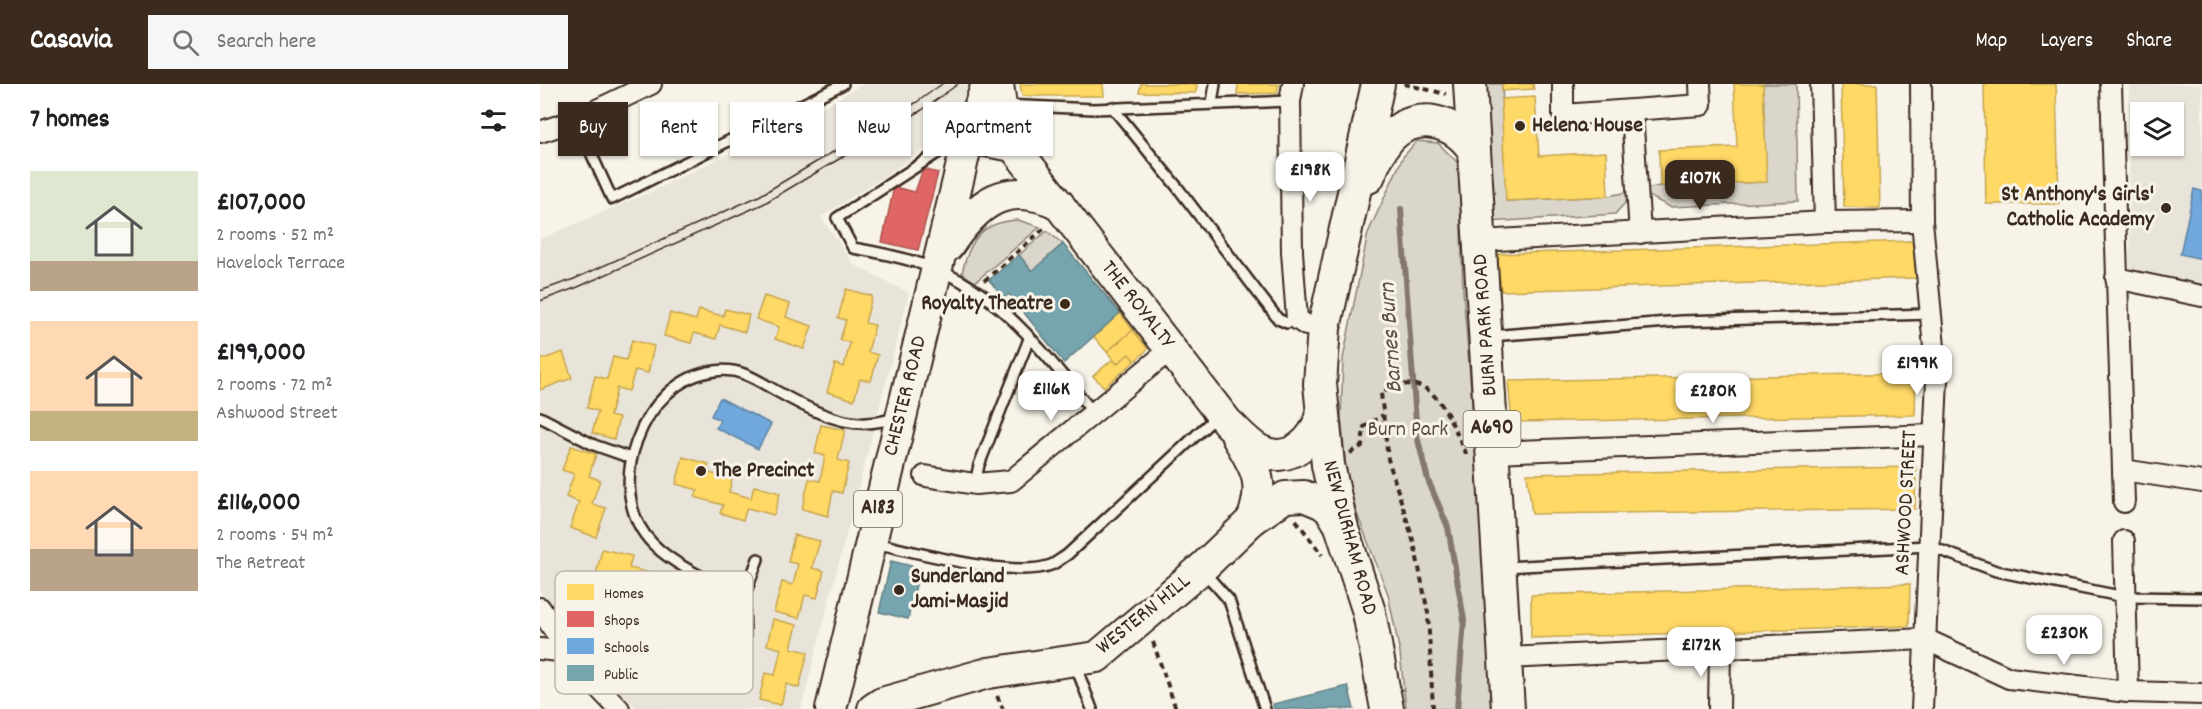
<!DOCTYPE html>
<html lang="en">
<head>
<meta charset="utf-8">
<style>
  :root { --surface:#fff; --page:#f6f6f6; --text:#202124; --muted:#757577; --accent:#3b2a1e }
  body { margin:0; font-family:Dekko,sans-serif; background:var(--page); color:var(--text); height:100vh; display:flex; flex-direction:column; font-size:22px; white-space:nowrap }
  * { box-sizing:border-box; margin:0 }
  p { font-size:20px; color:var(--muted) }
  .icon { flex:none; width:33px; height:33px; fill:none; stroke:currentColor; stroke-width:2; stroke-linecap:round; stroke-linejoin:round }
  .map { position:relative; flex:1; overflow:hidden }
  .panel { display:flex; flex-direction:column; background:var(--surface); width:540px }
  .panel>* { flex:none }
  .hud { position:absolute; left:18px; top:18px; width:570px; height:54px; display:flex; gap:12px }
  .fabs { position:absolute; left:1590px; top:18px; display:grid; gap:12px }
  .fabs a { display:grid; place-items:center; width:54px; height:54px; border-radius:0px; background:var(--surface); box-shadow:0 2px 4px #0004; font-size:30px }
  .price { position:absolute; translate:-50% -51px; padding:0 14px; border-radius:12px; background:#fff; color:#222; font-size:20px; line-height:39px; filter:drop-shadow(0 2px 3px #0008) }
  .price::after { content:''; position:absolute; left:50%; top:36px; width:18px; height:14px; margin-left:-9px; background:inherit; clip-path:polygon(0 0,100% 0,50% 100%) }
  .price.on { background:var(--accent); color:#fff }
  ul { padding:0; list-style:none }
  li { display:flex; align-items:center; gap:18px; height:150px; padding:0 30px }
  li span { display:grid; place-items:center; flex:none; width:168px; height:120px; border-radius:0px; color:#555 }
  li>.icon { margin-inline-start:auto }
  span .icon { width:72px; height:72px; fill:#fffc; stroke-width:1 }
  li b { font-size:26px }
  h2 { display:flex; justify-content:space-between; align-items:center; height:72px; padding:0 30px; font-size:26px }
  .chip { padding:0 21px; border-radius:0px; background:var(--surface); box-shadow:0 2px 4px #0004; font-size:21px; line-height:54px }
  .chip.on { background:var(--accent); color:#fff }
  header { display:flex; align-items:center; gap:36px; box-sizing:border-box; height:84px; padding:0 30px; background:var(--accent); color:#fff }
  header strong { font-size:28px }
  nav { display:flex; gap:33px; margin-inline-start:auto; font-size:21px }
  .search { width:420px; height:54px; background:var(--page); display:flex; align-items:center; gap:15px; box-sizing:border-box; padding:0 21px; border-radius:0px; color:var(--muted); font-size:22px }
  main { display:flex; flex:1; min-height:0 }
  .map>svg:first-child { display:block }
  .built { fill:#e9e4d9; fill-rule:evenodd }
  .green { fill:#dbd6cb; stroke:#8b8074; stroke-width:1.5 }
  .homes { fill:#ffd966; stroke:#c4a450; stroke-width:1.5 }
  .shops { fill:#e06666; stroke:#ae5450; stroke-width:1.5 }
  .schools { fill:#6fa8dc; stroke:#5f82a3; stroke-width:1.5 }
  .public { fill:#76a5af; stroke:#648084; stroke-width:1.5 }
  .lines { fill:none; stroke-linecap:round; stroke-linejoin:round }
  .stream { stroke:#84786c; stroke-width:6 }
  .service-casing { stroke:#3b2a1e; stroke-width:14 }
  .minor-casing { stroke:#3b2a1e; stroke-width:24 }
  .primary-casing { stroke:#3b2a1e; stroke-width:34 }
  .trunk-casing { stroke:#3b2a1e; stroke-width:36 }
  .path { stroke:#3b2a1e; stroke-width:4; stroke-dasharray:6 4.5; stroke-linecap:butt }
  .service { stroke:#f7f3e8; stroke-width:9 }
  .minor { stroke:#f7f3e8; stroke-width:20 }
  .primary { stroke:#f7f3e8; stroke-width:30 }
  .trunk { stroke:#f7f3e8; stroke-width:32 }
  .tram { stroke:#3b2a1e; stroke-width:1.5 }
  .poi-dot { fill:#3b2a1e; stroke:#f7f3e8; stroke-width:2 }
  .labels { text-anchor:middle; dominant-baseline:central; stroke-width:6; stroke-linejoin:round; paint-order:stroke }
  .shield { fill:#f7f3e8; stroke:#73665b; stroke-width:1.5 }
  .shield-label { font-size:21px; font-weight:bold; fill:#3b2a1e }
  .poi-label { font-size:22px; font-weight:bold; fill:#3b2a1e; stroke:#f7f3e8; text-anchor:start }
  .street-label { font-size:22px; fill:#3b2a1e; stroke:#f7f3e8 }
  .park-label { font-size:22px; fill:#5b4c41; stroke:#f7f3e8 }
  .water-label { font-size:24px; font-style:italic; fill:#5f5145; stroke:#f7f3e8 }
  .key { fill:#f7f3e8; stroke:#bfb7ab; stroke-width:1.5 }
  .key-label { font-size:16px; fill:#3b2a1e }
</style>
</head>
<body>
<header>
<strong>Casavia</strong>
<div class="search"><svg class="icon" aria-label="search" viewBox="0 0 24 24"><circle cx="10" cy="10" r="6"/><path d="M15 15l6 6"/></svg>Search here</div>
<nav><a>Map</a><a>Layers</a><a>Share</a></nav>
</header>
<main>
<section class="panel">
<h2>7 homes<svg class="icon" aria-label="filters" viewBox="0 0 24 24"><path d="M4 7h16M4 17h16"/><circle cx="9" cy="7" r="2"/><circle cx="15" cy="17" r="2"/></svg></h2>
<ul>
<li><span style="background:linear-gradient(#dfe7d0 75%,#b9a48a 0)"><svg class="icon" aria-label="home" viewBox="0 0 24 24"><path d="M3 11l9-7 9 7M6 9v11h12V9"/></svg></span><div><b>£107,000</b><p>2 rooms · 52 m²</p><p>Havelock Terrace</p></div></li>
<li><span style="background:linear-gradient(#ffd9b3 75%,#c2b280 0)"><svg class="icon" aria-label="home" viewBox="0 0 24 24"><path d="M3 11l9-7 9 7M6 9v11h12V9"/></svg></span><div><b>£199,000</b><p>2 rooms · 72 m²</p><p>Ashwood Street</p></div></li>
<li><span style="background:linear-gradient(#ffd9b3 65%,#b9a48a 0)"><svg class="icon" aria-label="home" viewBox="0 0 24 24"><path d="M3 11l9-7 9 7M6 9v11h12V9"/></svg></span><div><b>£116,000</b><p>2 rooms · 54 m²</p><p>The Retreat</p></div></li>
</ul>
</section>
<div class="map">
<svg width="1662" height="625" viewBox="0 0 1662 625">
  <rect width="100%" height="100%" fill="#f7f3e8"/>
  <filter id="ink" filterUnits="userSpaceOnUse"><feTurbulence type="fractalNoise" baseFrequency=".0167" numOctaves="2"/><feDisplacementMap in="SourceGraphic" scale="12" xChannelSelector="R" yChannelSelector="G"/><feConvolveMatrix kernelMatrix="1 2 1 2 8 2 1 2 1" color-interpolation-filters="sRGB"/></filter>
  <g filter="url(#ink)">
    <g class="built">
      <path d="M323 0H427L415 46 281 133 313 180 369 209 261 625H98L77 605 0 506V155L108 109 260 36Z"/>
      <path d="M1589 0H1662V201L1590 186ZM1600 28H1634V62H1600Z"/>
    </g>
    <g class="green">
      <path d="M942 0H962L967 117 1068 112 1120 102 1226 98 1223 0H1256L1258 117 1130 123 1097 106 1075 130 948 138Z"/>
      <path d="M877 57 898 59 919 80 923 207 942 440 951 625H866L860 569 848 510 814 422 806 386 801 333 803 275 828 149 863 73Z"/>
      <path d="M478 136 500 143 435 198 422 189C430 155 441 138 478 136Z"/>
      <path d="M507 147 523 160 492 187 479 171Z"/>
    </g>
    <g class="homes">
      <path d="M480 0H563L564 12H482Z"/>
      <path d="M601 0H657L656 9 599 8Z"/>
      <path d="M698 0H739L737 9 697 10Z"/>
      <path d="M962 0H993L994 5 962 7Z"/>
      <path d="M1194 0H1223L1227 98 1120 102 1119 66 1197 63Z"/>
      <path d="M1301 0H1337L1340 124 1304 123Z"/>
      <path d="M1444 0H1516L1519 120H1446Z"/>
      <path d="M995 13 999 72 1066 68 1068 112 966 117 961 15Z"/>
      <path d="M1372 157 1378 194 961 207 957 170Z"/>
      <path d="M306 205 332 212 325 239 335 241 328 268 338 271 331 297 320 295 314 316 287 308 295 280 304 283 310 259 300 256 306 236 298 234Z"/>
      <path d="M224 212 250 220 246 233 272 242 264 265 235 255 239 243 216 235Z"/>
      <path d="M185 225 209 231 205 248 180 241 176 255 154 249 151 259 124 252 130 229 156 236 159 226 183 232Z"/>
      <path d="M580 229 593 246 567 268 554 253Z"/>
      <path d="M593 246 608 265 595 277 589 270 577 280 567 268Z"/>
      <path d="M92 256 114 262 108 289 95 286 89 307 77 304 70 332 79 334 74 355 52 349 58 327 47 324 55 292 67 295 73 273 86 276Z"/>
      <path d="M23 268 32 294 0 306V276Z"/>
      <path d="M589 270 595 277 564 303 553 292 573 275 577 280Z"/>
      <path d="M1376 289 1375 331 972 338 968 297Z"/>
      <path d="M281 341 305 346 298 376 309 379 302 409 293 407 288 432 262 425 269 395 280 397 285 372 275 369Z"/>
      <path d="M31 362 56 370 49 392 60 396 52 420 66 424 56 453 30 444 39 418 26 413 34 390 22 386Z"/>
      <path d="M143 373 169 380 166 388 192 395 189 408 211 414 214 402 240 409 234 431 207 424 203 436 180 429 183 421 155 413 158 406 136 400Z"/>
      <path d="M1376 383 1375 425 992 430 987 390Z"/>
      <path d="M254 451 280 457 272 484 284 487 277 514 265 511 259 534 234 528 242 498 253 501 258 480 248 478Z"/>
      <path d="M62 465 92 472 89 484 112 489 109 501 135 506 130 529 101 523 104 511 82 506 84 497 56 491Z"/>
      <path d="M1370 500 1369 542 991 554V511Z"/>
      <path d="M233 535 257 541 251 564 268 568 259 604 246 600 241 621 219 616 225 589 235 591 241 565 227 561Z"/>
    </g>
    <path class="shops" d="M383 85 398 89 378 166 342 158 354 103 375 108Z"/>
    <g class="schools">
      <path d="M1654 105 1662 107V175L1640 170Z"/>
      <path d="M180 314 231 340 218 365 176 344 180 336 171 332Z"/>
    </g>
    <g class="public">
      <path d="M523 160 580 229 524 279 469 210 464 214 449 196 479 171 492 187Z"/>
      <path d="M351 477 380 484 368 535 339 528Z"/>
      <path d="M808 602 814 625H734L733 620Z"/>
    </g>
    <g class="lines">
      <path class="stream" d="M861 125 877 352 888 396 908 443 924 536 917 625"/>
      <defs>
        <g id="service">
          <path d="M672 19 675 0"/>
          <path d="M465 21 554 25 750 17"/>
          <path d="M572 23 638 104 738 235 747 239 757 235"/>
          <path d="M36 36 72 115 303 0"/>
          <path d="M422 61 402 66 297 134 313 164C354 171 399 181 434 205 481 235 517 286 553 328"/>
          <path d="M950 252 1141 237 1391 230"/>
          <path d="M0 333 54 361 91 374"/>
          <path d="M435 400 439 381 489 255"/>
          <path d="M335 459C376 468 473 495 511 481 516 479 522 474 527 471L678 331"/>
          <path d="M964 483 1389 462 1456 487 1585 513 1662 514"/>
          <path d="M663 487 689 516 725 625"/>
          <path d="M204 513C174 498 137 484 113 460 60 407 102 295 175 287 200 283 217 296 238 308 263 322 298 341 327 339 336 339 346 336 354 335"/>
          <path d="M205 553 204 513 218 475"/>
          <path d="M535 580 552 625"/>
        </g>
        <g id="minor">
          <path d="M753 0 750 17 752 168 757 235 766 241 784 244"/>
          <path d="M1023 0V31L1161 21 1160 0"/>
          <path d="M1281 0 1285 138"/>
          <path d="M1381 0 1382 137 1397 295 1382 625"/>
          <path d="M1571 0 1584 418"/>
          <path d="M1092 28 1100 149"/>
          <path d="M0 48 36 36 111 0"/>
          <path d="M427 59 478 68"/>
          <path d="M940 157 1285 138 1382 137"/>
          <path d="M1576 194 1662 212"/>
          <path d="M954 368 1394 351"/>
          <path d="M1583 386 1662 398"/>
          <path d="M385 392 435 400 471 397 631 265"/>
          <path d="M1584 457 1588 608"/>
          <path d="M0 524 35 579 79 625"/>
          <path d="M0 565 28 568"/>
          <path d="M967 574 1385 555 1469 594 1588 608 1662 610"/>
          <path d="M1179 625 1180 563"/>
        </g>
        <g id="primary">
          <path d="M458 0 463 37 478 68 687 338C697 347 707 359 719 366 748 382 777 356 781 329"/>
          <path d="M408 162C437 119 466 95 519 120"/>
          <path d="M697 353C716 384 726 399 712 436"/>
          <path d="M291 625 427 59 447 0"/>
          <path d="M333 625 342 619 448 589 557 573 661 485 712 436 745 413 764 412 783 420 791 427 802 445"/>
        </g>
        <g id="trunk">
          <path d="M838 0 784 244 780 300 788 381 802 445 829 528 847 625"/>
          <path d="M930 0 968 625"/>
          <path d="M828 93C834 79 840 63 851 52 878 26 915 37 934 66"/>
        </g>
      </defs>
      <use href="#service" class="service-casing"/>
      <use href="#minor" class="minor-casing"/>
      <use href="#primary" class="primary-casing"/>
      <use href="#trunk" class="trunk-casing"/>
      <g class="path">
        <path d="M864 0 906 10"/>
        <path d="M444 197 507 142"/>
        <path d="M810 369 822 362 824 343 843 331"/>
        <path d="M756 436 782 471"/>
        <path d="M613 558 636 625"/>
        <path d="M457 612 463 625"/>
        <path d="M893 625 888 529 874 459 848 375 841 309C894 279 907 332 927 371"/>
      </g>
      <use href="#service" class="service"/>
      <use href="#minor" class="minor"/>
      <use href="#primary" class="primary"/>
      <use href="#trunk" class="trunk"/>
      <g class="tram">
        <path d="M0 207 34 195 219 112 377 18 402 0"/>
        <path d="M0 217 38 203 223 120 382 26 418 0"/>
      </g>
    </g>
  </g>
  <g class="poi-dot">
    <circle cx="980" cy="42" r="6"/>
    <circle cx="1626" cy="124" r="6"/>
    <circle cx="525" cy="220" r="6"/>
    <circle cx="161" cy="387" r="6"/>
    <circle cx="359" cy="506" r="6"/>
  </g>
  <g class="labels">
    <g class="shield">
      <rect x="923.5" y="327" width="57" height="36" rx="4.5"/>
      <rect x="314" y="407" width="48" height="36" rx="4.5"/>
    </g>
    <g class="shield-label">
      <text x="952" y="345">A690</text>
      <text x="338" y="425">A183</text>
    </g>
    <g class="poi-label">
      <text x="992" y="42">Helena House</text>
      <text x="1614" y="111" text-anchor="end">St Anthony's Girls'<tspan x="1614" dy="25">Catholic Academy</tspan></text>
      <text x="513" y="220" text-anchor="end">Royalty Theatre</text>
      <text x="173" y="387">The Precinct</text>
      <text x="371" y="493">Sunderland<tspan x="371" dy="25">Jami-Masjid</tspan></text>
    </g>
    <g class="street-label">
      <text transform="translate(597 221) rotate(52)">THE ROYALTY</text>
      <text transform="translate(946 241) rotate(-94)">BURN PARK ROAD</text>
      <text transform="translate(366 312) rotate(-76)">CHESTER ROAD</text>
      <text transform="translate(1367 419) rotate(-87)">ASHWOOD STREET</text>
      <text transform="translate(809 454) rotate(75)">NEW DURHAM ROAD</text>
      <text transform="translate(604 531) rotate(-39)">WESTERN HILL</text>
    </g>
    <g class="park-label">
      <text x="868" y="346">Burn Park</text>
    </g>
    <g class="water-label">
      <text transform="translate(852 254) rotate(-94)">Barnes Burn</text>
    </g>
  </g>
  <rect x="15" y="487" width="198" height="123" rx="9" class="key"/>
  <rect x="27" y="500" width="27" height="16" fill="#ffd966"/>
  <rect x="27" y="527" width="27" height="16" fill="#e06666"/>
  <rect x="27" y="554" width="27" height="16" fill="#6fa8dc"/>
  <rect x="27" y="581" width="27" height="16" fill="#76a5af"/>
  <g class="key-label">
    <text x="64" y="514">Homes</text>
    <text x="64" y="541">Shops</text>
    <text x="64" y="568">Schools</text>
    <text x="64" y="595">Public</text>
  </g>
</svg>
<div class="fabs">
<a><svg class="icon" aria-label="layers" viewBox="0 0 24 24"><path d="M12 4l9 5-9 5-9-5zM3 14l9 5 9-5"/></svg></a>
</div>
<b class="price" style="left:770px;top:119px">£198K</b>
<b class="price on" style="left:1160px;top:127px">£107K</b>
<b class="price" style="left:1377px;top:312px">£199K</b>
<b class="price" style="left:511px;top:338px">£116K</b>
<b class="price" style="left:1173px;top:340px">£280K</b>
<b class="price" style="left:1524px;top:582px">£230K</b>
<b class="price" style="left:1161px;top:594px">£172K</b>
<div class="hud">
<a class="chip on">Buy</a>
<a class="chip">Rent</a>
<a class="chip">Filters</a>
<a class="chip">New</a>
<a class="chip">Apartment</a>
</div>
</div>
</main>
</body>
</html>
